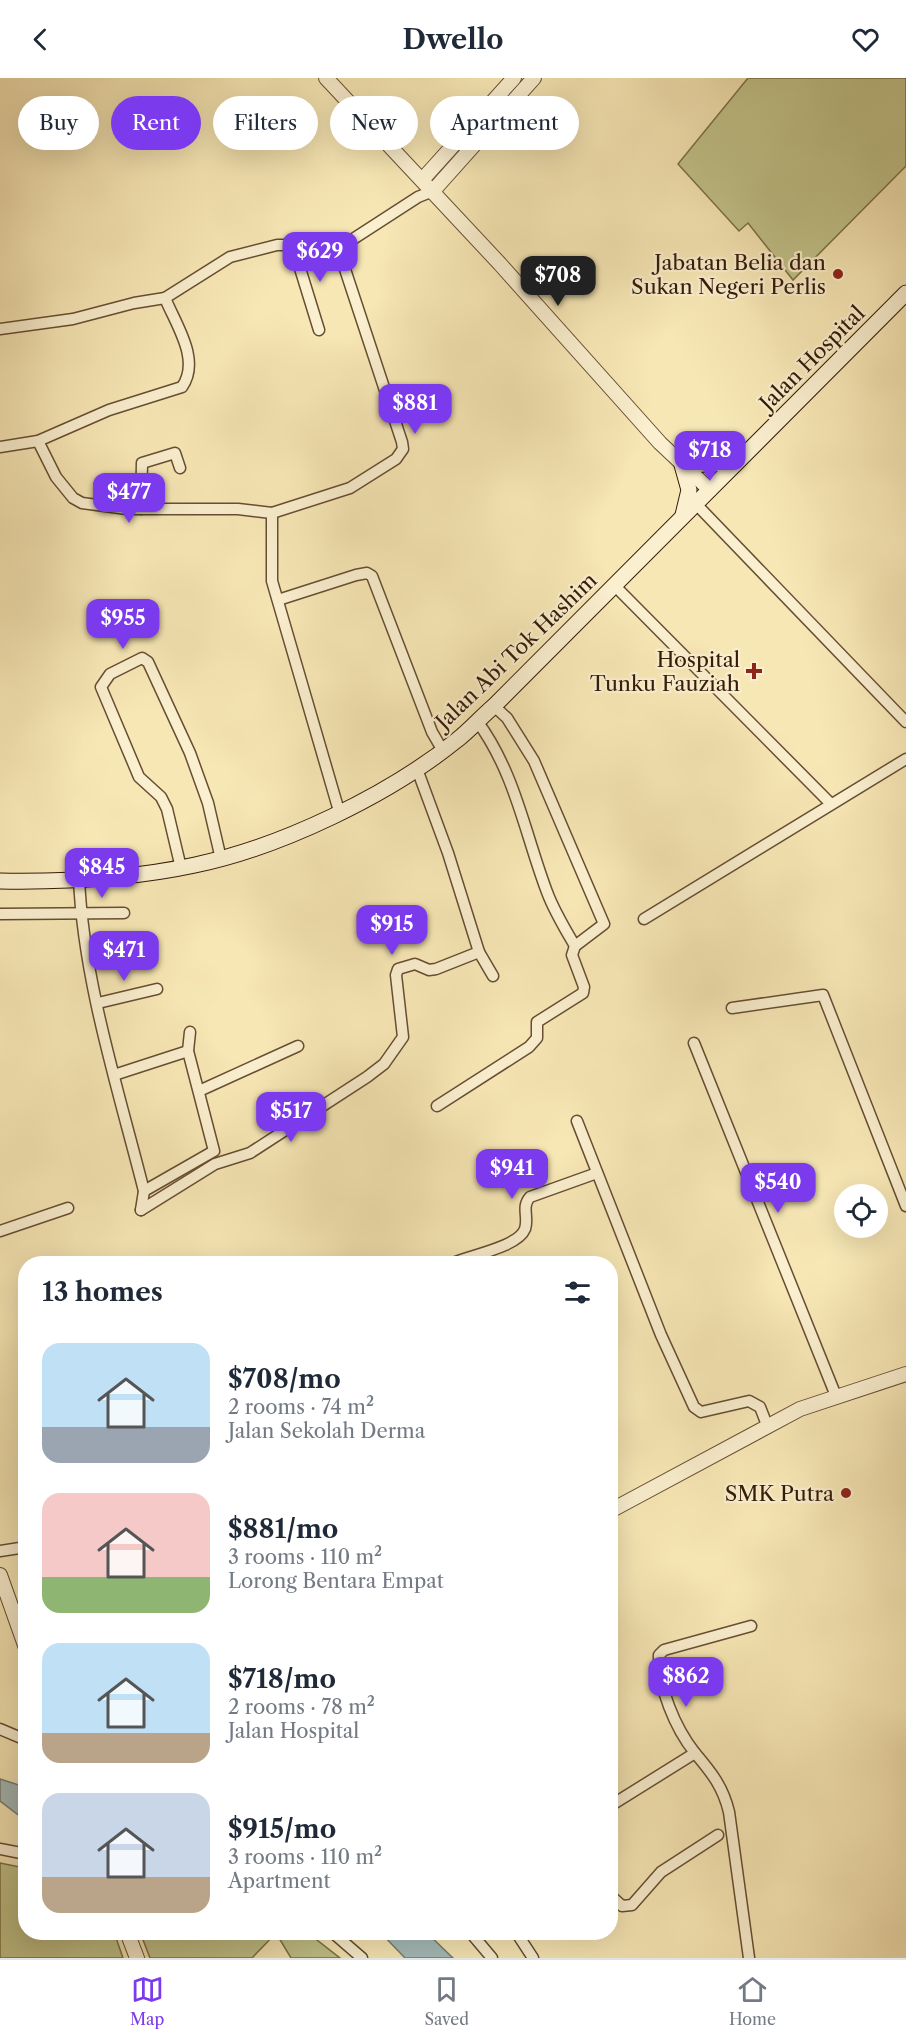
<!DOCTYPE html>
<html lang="en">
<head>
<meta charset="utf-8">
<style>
  :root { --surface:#fff; --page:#f2f2f3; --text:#1f2937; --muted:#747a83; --line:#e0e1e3; --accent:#7c3aed }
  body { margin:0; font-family:"Libre Caslon Text",serif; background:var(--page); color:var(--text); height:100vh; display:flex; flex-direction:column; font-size:22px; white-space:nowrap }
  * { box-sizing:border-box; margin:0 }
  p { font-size:20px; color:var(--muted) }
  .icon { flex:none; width:33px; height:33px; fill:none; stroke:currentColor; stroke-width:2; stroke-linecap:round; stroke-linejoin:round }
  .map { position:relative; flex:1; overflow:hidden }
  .details { position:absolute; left:18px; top:1178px; width:600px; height:684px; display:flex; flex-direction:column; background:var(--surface); border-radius:24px; box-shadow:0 6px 24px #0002 }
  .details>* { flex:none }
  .banner { position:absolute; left:18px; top:18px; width:600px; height:54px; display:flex; gap:12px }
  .buttons { position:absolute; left:834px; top:1106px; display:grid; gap:12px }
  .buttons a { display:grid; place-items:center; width:54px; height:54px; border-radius:50%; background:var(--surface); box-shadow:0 6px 24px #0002; font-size:30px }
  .price { position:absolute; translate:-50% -51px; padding:0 14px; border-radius:12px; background:var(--accent); color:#fff; font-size:20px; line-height:39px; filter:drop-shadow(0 2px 3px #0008) }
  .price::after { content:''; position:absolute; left:50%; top:36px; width:18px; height:14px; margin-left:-9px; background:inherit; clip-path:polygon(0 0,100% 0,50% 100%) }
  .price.active { background:#222; color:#fff }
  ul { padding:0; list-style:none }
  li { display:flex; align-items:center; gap:18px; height:150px; padding:0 24px }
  li span { display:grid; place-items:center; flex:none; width:168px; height:120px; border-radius:18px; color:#555 }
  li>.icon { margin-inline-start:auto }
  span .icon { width:72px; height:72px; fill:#fffc; stroke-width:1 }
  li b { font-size:26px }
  h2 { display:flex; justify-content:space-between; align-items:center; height:72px; padding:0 24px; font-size:26px }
  .tag { padding:0 21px; border-radius:27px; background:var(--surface); box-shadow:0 6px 24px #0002; font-size:21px; line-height:54px }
  .tag.active { background:var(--accent); color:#fff }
  header { display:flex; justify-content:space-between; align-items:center; height:78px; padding:0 24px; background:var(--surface); font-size:27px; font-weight:800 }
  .menu { display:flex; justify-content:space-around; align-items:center; height:84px; border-top:2px solid var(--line); background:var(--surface); font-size:16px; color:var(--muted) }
  .menu a { display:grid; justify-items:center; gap:3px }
  .menu .active { color:var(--accent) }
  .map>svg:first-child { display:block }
  .green { fill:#c2c48a; stroke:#7c7049; stroke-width:1.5 }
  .water { fill:#a4bcba; stroke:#787c73; stroke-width:1.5 }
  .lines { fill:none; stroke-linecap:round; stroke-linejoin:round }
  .minor-casing { stroke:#664e33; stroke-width:13 }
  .tertiary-casing { stroke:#664e33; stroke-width:16 }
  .secondary-casing { stroke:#351b08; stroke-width:17 }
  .minor { stroke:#faefcf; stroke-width:10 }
  .tertiary { stroke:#faefcf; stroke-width:14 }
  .secondary { stroke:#faefcf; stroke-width:15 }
  .poi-dot { fill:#8f2418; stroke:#faefcf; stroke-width:2 }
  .labels { text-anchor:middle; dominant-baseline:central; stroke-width:4.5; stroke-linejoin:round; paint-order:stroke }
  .poi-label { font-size:21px; fill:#351b08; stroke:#faefcf; text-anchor:end }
  .street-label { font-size:21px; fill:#351b08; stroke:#faefcf }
</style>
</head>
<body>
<header><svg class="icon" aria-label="back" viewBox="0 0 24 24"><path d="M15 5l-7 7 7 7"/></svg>Dwello<svg class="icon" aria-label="heart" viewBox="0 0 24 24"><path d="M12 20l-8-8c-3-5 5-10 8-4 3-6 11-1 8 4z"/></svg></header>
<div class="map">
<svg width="906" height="1880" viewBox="0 0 906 1880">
  <rect width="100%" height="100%" fill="#f7e7b5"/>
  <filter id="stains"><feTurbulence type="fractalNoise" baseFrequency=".00333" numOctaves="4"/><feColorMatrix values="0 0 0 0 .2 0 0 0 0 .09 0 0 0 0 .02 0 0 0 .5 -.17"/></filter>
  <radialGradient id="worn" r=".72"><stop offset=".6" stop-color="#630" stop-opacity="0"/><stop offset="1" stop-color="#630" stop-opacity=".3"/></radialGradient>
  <g class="green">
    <path d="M748 0H906V88L793 202 748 145 739 153 678 86Z"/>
    <path d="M0 1785 25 1790 26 1854H114L123 1880H0Z"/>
    <path d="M140 1854H302L313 1859 340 1880H291L276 1855 252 1880H150Z"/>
  </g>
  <g class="water">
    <path d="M0 1701 25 1709V1742L0 1723Z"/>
    <path d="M380 1854H426L453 1880H405Z"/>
  </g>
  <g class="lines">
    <defs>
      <g id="minor">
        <path d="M0 251 73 241 134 225 165 220 230 179 277 167H337"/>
        <path d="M319 252 299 187 302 181 350 163 418 119 433 113"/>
        <path d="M38 363 56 399 73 420 82 425 127 431H238L272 435 350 410 396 381 403 371 402 364 337 167"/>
        <path d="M0 369 38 363 109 332 182 309C201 282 176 247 165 220"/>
        <path d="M696 426 906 644"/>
        <path d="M141 431 142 385 175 375 180 390"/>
        <path d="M272 435V503L339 733"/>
        <path d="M614 507 831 726"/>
        <path d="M278 522 356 497 367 495 372 498 432 654 443 673"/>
        <path d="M477 643C515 694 525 756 547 814 554 833 565 851 575 868"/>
        <path d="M417 691 448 775 479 874 493 898"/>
        <path d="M181 790 167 731 161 719 139 699 101 609 110 596 142 580 148 584 190 675 208 725 221 781"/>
        <path d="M79 800C83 902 119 1014 144 1113L141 1132"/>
        <path d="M0 836 124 835"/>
        <path d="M644 841 906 681"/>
        <path d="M98 925 157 911"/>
        <path d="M732 930 823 917 906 1128"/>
        <path d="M694 965 836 1318"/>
        <path d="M114 997 188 973"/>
        <path d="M199 1013 298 968"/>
        <path d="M437 1028 529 969 537 960V944L583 915 584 909 572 877 575 868 604 846 534 683 507 640 494 628"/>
        <path d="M577 1043 661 1257 694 1329 701 1334 749 1323 760 1329 767 1347"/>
        <path d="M144 1113 214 1073 188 973 190 954"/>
        <path d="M141 1132 215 1086 250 1075 367 999 384 986 403 959 396 897 398 891 415 886 429 892 436 891 479 874"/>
        <path d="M0 1153 68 1130"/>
        <path d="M453 1185C471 1177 518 1169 525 1151 529 1139 521 1129 530 1119L597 1095"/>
        <path d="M0 1473 26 1469"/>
        <path d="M0 1651 26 1662"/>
        <path d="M610 1728 695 1675"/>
        <path d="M0 1771 26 1776"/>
        <path d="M610 1817 622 1828 632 1827 661 1794 718 1757"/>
        <path d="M332 1854 362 1880"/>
        <path d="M470 1854 492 1880"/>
        <path d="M516 1854 533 1880"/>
        <path d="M749 1880 729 1734C723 1709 712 1695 695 1675 675 1650 658 1609 659 1577L664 1572 751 1548"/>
      </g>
      <g id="tertiary">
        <path d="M326 0 500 186 660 365 710 412"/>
        <path d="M422 102 514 0"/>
        <path d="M433 113 534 0"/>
        <path d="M610 1433 800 1331 906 1296"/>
        <path d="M0 1497 26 1570"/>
        <path d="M127 1854 137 1880"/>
      </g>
      <g id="secondary">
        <path d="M683 437 689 412 682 387 736 385"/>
        <path d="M0 803C62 804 135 800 195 787 281 769 389 717 457 662 470 652 481 639 494 628L906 215"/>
      </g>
    </defs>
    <use href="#minor" class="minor-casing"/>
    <use href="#tertiary" class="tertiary-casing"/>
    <use href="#secondary" class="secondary-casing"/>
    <use href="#minor" class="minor"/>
    <use href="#tertiary" class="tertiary"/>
    <use href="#secondary" class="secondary"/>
  </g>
  <g class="poi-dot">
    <circle cx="838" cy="196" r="6"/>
    <path d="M751 584h6v6h6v6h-6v6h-6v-6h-6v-6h6z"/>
    <circle cx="846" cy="1415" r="6"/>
  </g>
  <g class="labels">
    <g class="poi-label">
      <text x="826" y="184">Jabatan Belia dan<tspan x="826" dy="24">Sukan Negeri Perlis</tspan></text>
      <text x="740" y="581">Hospital<tspan x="740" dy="24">Tunku Fauziah</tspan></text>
      <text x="834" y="1415">SMK Putra</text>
    </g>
    <g class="street-label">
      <text transform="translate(812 280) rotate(-45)">Jalan Hospital</text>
      <text transform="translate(516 573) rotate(-44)">Jalan Abi Tok Hashim</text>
    </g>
  </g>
  <rect width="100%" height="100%" filter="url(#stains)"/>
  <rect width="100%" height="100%" fill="url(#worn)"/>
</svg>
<div class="buttons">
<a><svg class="icon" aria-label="locate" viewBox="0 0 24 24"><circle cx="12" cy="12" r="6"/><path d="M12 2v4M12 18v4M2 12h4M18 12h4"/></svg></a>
</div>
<b class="price" style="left:320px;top:205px">$629</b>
<b class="price active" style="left:558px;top:229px">$708</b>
<b class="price" style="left:415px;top:357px">$881</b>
<b class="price" style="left:710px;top:404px">$718</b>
<b class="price" style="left:129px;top:446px">$477</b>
<b class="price" style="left:123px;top:572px">$955</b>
<b class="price" style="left:102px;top:821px">$845</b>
<b class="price" style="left:392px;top:878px">$915</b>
<b class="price" style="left:124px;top:904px">$471</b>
<b class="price" style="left:291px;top:1065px">$517</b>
<b class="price" style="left:512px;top:1122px">$941</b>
<b class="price" style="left:778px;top:1136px">$540</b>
<b class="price" style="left:686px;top:1630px">$862</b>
<div class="banner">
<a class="tag">Buy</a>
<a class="tag active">Rent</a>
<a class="tag">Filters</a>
<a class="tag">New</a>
<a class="tag">Apartment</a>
</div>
<section class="details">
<h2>13 homes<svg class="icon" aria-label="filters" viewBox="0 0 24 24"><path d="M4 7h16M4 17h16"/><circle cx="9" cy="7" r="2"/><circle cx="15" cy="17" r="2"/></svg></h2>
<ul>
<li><span style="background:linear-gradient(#bfe0f5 70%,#9aa5b1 0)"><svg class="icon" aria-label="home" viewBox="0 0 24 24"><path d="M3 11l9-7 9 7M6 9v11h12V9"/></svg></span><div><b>$708/mo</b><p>2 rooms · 74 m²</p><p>Jalan Sekolah Derma</p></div></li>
<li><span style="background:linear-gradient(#f6c9c9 70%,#8fb573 0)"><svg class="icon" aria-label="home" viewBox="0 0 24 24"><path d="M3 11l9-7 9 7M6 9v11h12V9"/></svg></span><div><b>$881/mo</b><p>3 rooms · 110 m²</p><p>Lorong Bentara Empat</p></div></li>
<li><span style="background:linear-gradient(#bfe0f5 75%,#b9a48a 0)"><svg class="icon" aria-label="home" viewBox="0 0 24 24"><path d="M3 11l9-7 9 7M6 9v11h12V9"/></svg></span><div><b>$718/mo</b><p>2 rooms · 78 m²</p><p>Jalan Hospital</p></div></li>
<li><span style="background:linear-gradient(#c9d6e8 70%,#b9a48a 0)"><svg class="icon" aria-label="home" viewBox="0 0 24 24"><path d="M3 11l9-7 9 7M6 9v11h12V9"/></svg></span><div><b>$915/mo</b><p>3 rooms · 110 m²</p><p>Apartment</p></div></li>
</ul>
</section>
</div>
<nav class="menu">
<a class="active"><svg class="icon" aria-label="map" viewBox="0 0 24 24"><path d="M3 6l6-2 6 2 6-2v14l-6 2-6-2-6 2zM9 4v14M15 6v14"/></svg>Map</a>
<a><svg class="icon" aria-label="saved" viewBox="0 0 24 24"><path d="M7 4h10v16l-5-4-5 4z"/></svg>Saved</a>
<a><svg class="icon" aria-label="home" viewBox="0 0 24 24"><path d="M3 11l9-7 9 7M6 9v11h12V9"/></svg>Home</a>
</nav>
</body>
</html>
